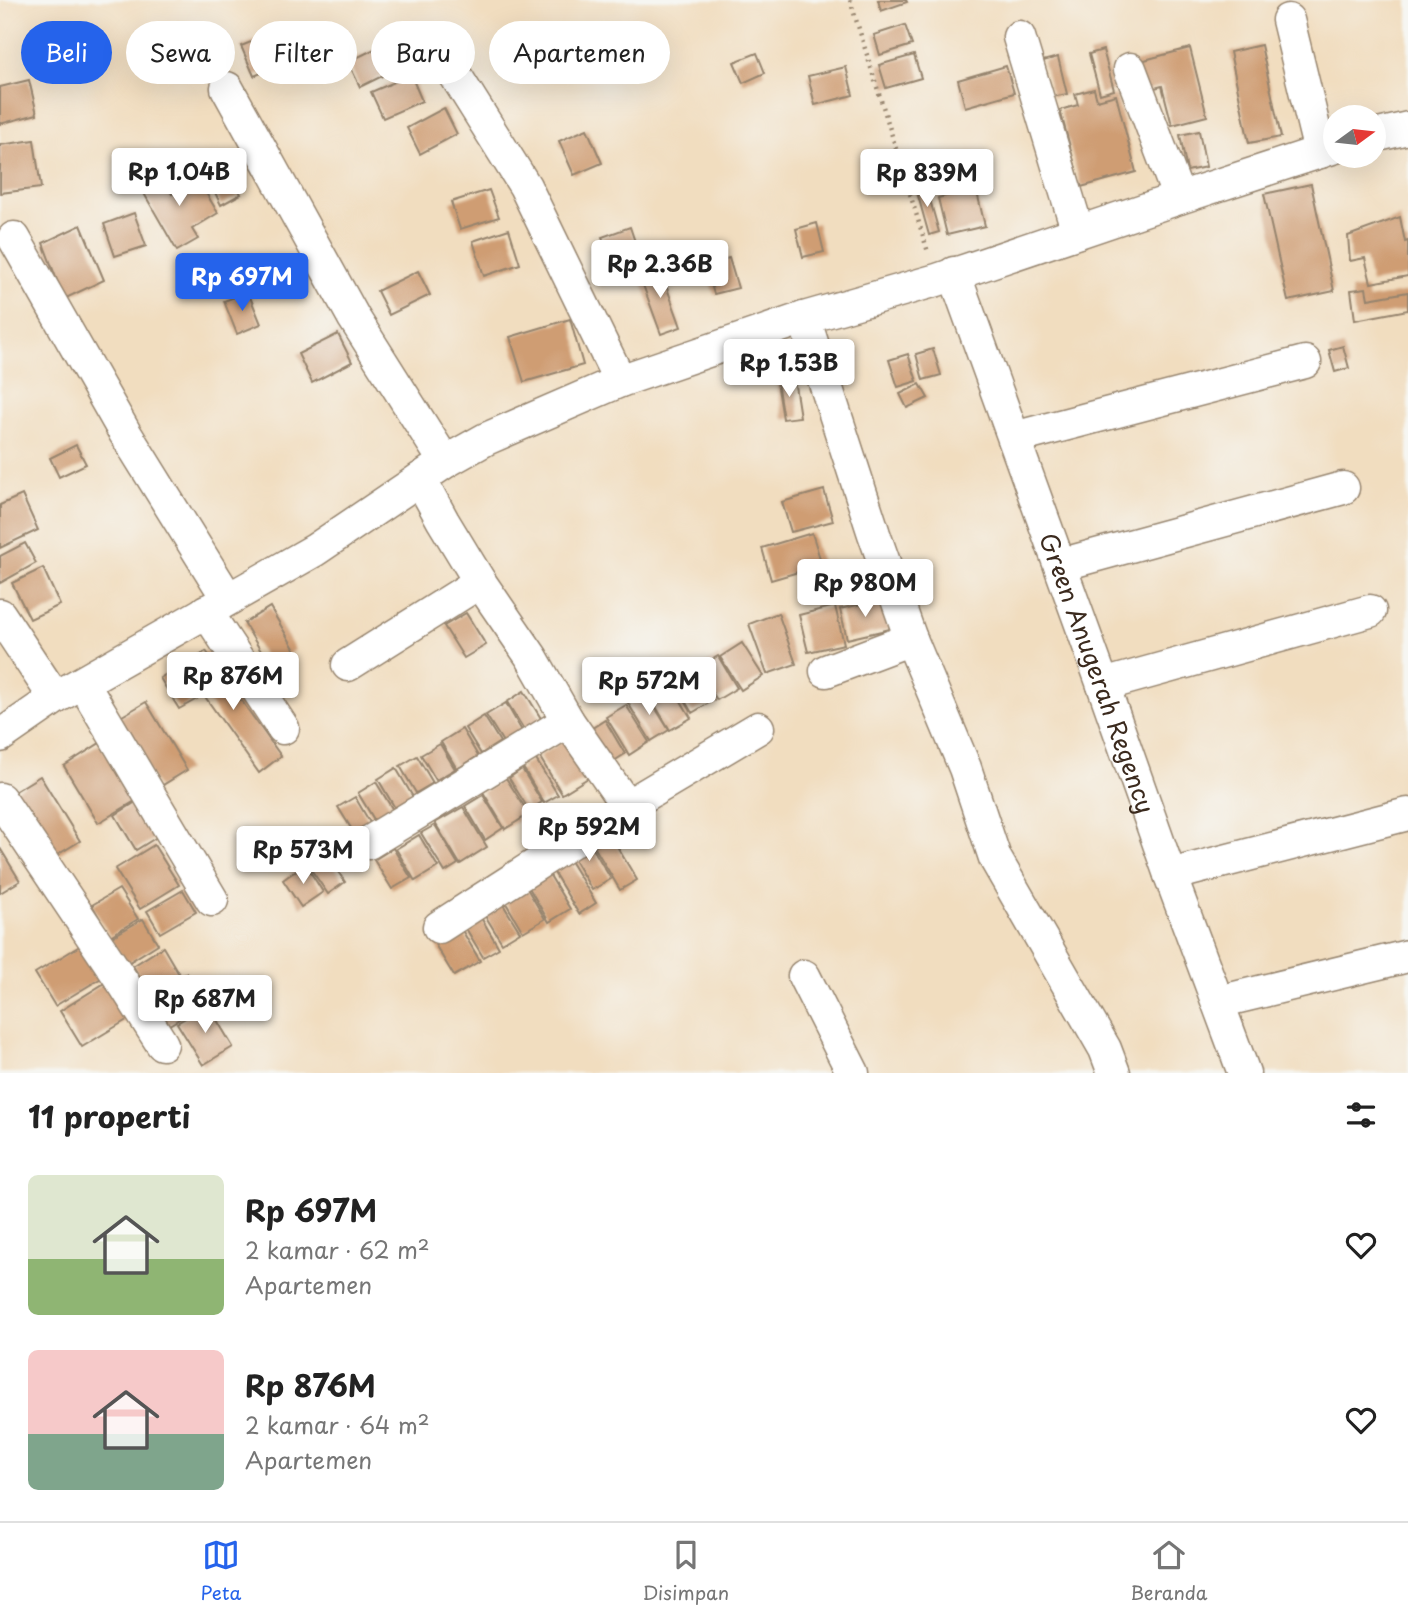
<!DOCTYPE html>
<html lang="id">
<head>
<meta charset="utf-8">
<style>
  :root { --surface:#fff; --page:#f2f2f2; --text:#222; --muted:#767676; --line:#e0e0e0; --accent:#2563eb }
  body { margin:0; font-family:"Playpen Sans",sans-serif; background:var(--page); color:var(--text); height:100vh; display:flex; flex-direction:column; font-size:26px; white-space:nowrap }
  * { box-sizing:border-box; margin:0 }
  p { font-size:23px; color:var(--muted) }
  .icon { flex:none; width:38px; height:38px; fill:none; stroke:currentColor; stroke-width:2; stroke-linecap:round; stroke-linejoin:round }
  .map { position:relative; height:1073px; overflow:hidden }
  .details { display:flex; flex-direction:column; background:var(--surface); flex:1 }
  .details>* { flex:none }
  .hud { position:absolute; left:21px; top:21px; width:700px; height:63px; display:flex; gap:14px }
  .needle { width:46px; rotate:75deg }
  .controls { position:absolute; left:1323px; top:105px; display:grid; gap:14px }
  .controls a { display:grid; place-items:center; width:63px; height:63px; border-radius:50%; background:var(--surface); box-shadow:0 7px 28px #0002; font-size:35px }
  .price { position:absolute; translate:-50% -60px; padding:0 16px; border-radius:7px; background:#fff; color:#222; font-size:23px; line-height:46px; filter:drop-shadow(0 2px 4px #0008) }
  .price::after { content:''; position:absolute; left:50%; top:42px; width:21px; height:16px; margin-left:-10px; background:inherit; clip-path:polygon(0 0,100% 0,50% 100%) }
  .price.active { background:var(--accent); color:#fff }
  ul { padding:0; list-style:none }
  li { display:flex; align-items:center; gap:21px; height:175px; padding:0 28px }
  li span { display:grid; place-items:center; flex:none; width:196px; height:140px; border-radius:10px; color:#555 }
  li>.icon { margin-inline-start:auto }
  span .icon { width:84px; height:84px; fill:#fffc; stroke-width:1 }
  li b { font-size:30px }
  h2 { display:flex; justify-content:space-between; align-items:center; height:84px; padding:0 28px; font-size:30px }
  .tag { padding:0 24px; border-radius:32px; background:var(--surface); box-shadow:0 7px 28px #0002; font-size:24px; line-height:63px }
  .tag.active { background:var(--accent); color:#fff }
  .menu { display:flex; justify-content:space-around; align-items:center; height:98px; border-top:2px solid var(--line); background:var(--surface); font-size:19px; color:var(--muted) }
  .menu a { display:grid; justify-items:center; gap:4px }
  .menu .active { color:var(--accent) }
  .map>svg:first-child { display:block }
  .building { fill:#cf9d73 }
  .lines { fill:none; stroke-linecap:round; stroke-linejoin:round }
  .minor-casing { stroke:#96846e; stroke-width:35 }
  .path { stroke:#96846e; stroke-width:4.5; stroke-dasharray:2 5; stroke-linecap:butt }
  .minor { stroke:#fff; stroke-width:32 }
  .labels { text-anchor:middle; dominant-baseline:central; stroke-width:6; stroke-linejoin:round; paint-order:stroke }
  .street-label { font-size:24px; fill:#3b2a1e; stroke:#f6f6f2 }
</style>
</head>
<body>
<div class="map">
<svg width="1408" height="1073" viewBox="0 0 1408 1073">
  <rect width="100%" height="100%" fill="#f6f6f2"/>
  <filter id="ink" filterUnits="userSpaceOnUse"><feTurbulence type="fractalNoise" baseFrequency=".0143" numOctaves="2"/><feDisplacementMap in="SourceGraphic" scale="14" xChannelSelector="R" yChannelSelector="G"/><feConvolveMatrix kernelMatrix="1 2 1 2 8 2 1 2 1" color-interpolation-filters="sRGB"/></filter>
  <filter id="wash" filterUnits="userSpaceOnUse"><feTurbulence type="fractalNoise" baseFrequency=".00686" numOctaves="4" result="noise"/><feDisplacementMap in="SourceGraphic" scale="28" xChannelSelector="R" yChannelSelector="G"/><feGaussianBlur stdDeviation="1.57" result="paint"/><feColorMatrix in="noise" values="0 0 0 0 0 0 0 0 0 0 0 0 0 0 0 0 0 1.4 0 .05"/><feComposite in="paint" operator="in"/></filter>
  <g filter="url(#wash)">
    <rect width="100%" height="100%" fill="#f1ddbf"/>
    <g id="blocks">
      <g class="building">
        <path d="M878 0H906L907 2 881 11Z"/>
        <path d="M905 25 912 45 880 55 874 35Z"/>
        <path d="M281 30 294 60 254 76 241 46Z"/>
        <path d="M399 37 411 62 360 87 348 62Z"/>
        <path d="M1261 45 1281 137 1249 143 1230 52Z"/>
        <path d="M1190 48 1207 116 1172 125 1162 86 1140 92 1133 63Z"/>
        <path d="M1103 50 1114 90 1100 94 1089 54Z"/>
        <path d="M757 53 765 73 743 83 734 62Z"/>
        <path d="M914 55 921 78 886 88 879 65Z"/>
        <path d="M1058 57 1067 94 1052 97 1043 61Z"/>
        <path d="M1006 66 1014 93 965 107 958 80Z"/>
        <path d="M846 67 853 95 815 105 808 76Z"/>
        <path d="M411 75 422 101 383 118 371 92Z"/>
        <path d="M29 80 37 114 0 124V87Z"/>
        <path d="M1094 89 1097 100 1116 95 1136 172 1081 187 1060 110 1078 105 1075 94Z"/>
        <path d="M444 108 457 134 420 154 407 128Z"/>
        <path d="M587 129 602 163 574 175 559 141Z"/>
        <path d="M1199 131 1206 167 1187 171 1180 135Z"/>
        <path d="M34 140 41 188 0 193V145Z"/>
        <path d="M227 167 241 194 221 205 208 178Z"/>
        <path d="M159 172 172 194 197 178 218 213 192 229 198 239 177 251 138 183Z"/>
        <path d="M925 182 939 232 929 235 915 185Z"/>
        <path d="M1311 184 1334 291 1288 301 1264 194Z"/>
        <path d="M976 188 985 226 947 235 938 198Z"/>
        <path d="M489 190 499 217 460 229 451 202Z"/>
        <path d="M134 213 146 246 115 256 104 224Z"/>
        <path d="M1400 217 1405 242 1408 241V276L1371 283 1365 258 1350 261 1348 236Z"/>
        <path d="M817 223 824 252 803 257 796 229Z"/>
        <path d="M81 225 104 280 64 299 43 243Z"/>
        <path d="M630 227 640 257 612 267 602 237Z"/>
        <path d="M509 229 520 264 484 276 473 241Z"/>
        <path d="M729 258 738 288 714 294 705 265Z"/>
        <path d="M659 266 681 327 661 334 639 274Z"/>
        <path d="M418 271 430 295 389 315 377 291Z"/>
        <path d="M1366 288 1368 299 1408 292V310L1355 320 1351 290Z"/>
        <path d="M248 292 261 324 237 334 224 301Z"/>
        <path d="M570 319 583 365 524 382 510 337Z"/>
        <path d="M338 334 352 362 312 383 298 354Z"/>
        <path d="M1343 346 1349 368 1335 372 1329 350Z"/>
        <path d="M933 349 941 375 923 380 916 354Z"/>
        <path d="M908 354 917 381 898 387 889 360Z"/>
        <path d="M794 379 800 417 783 419 777 382Z"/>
        <path d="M920 384 928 398 907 408 900 394Z"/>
        <path d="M76 445 86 464 59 477 50 458Z"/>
        <path d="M824 490 833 521 791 532 782 502Z"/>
        <path d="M22 495 38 530 0 548V505Z"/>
        <path d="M812 533 822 565 771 580 762 548Z"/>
        <path d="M25 543 36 563 0 583V556Z"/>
        <path d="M43 568 60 605 30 619 12 583Z"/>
        <path d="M883 599 890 629 847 639 840 609Z"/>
        <path d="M835 606 844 644 808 652 799 615Z"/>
        <path d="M270 607 295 650 270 666 244 623Z"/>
        <path d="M466 613 486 645 464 658 444 626Z"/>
        <path d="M778 613 796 664 767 674 749 624Z"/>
        <path d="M742 643 763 676 741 690 720 657Z"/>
        <path d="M206 651 281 756 259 773 184 667Z"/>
        <path d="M718 656 737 688 717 700 697 668Z"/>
        <path d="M178 667 197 699 179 709 160 678Z"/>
        <path d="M696 671 714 700 692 713 675 684Z"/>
        <path d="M671 684 691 718 670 730 650 697Z"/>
        <path d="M524 691 542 720 525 731 507 702Z"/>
        <path d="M646 693 669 730 651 741 628 703Z"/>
        <path d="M146 702 187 770 158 788 117 719Z"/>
        <path d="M506 703 522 731 503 742 486 715Z"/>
        <path d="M626 705 649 742 629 755 606 717Z"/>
        <path d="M484 716 500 742 481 754 465 728Z"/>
        <path d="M605 720 625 754 606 766 586 732Z"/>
        <path d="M462 729 478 756 457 769 441 742Z"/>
        <path d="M565 740 588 778 562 794 539 756Z"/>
        <path d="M100 743 135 801 98 823 64 766Z"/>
        <path d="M440 744 455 769 436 780 421 755Z"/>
        <path d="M417 756 433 783 416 793 400 766Z"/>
        <path d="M535 758 558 795 544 803 522 766Z"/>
        <path d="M396 768 413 797 395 808 378 779Z"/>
        <path d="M522 769 542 802 529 810 509 778Z"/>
        <path d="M40 776 80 841 49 860 9 795Z"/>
        <path d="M506 778 529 814 505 829 483 792Z"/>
        <path d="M376 782 396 815 378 826 358 793Z"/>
        <path d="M483 795 503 828 485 840 465 806Z"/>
        <path d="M355 797 372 826 356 836 338 807Z"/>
        <path d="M136 802 157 837 136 850 115 815Z"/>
        <path d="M463 807 487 847 460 864 435 823Z"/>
        <path d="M435 825 458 864 445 872 421 833Z"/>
        <path d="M609 833 637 880 620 890 592 843Z"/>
        <path d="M419 835 438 867 415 881 396 849Z"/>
        <path d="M586 837 611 879 592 890 567 848Z"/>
        <path d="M319 843 345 882 328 894 301 855Z"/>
        <path d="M154 845 179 885 140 909 115 869Z"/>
        <path d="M0 848 20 881 0 893Z"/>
        <path d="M393 848 411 878 392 889 374 860Z"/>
        <path d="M567 856 596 903 579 914 550 866Z"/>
        <path d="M305 864 323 892 301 907 283 880Z"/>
        <path d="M545 867 570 909 549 922 524 879Z"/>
        <path d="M522 880 545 919 523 932 500 893Z"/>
        <path d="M119 889 138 919 110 936 92 905Z"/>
        <path d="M183 890 196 912 160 933 147 911Z"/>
        <path d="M499 898 520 932 502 943 481 909Z"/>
        <path d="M477 911 499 948 483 957 461 920Z"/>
        <path d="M143 919 158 944 126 964 110 938Z"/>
        <path d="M459 925 480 961 454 976 433 941Z"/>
        <path d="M88 941 108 974 55 1006 35 973Z"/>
        <path d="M163 947 180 976 150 994 133 966Z"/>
        <path d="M186 973 204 1004 166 1027 147 997Z"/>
        <path d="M108 981 130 1018 82 1047 60 1011Z"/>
        <path d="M208 1005 233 1047 203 1065 177 1023Z"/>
      </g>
    </g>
  </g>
  <g filter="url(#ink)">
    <use href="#blocks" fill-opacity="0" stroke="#96846e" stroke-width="2"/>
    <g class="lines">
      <defs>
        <g id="minor">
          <path d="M1288 20 1320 152"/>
          <path d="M1019 37 1078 232"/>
          <path d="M434 41 525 186 620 381"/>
          <path d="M1130 69 1179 198"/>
          <path d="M227 88 354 318 445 462"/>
          <path d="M1374 136 1408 128"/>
          <path d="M14 238 125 433 228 599"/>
          <path id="s1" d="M954 273 1103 685 1170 875 1244 1073"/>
          <path d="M804 318 874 534 911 639 965 768 995 858 1105 1049 1114 1073"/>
          <path d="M1014 438 1305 362"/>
          <path d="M420 479 443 521 480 582 532 658 568 721 627 806"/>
          <path d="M1060 565 1343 488"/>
          <path d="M206 611 283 728"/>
          <path d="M0 615 55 698"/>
          <path d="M348 665 480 582"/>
          <path d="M826 671 911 639"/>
          <path d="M83 683 212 900"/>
          <path d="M1103 685 1370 611"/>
          <path d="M0 736 55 698 315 550 445 462 486 439 620 381 804 318 937 280 1179 198 1335 147"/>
          <path d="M0 799 124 984 162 1044"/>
          <path d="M368 843 568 721"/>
          <path d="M1170 875 1408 814"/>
          <path d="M439 927 627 806 758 728"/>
          <path d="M804 976 853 1073"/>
          <path d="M1218 1002 1408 956"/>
        </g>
      </defs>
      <use href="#minor" class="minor-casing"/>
      <path class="path" d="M850 0 928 252"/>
      <use href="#minor" class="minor"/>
    </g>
  </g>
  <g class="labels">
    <g class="street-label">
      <text stroke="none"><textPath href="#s1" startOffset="425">Green Anugerah Regency</textPath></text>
    </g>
  </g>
</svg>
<div class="controls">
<a><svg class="needle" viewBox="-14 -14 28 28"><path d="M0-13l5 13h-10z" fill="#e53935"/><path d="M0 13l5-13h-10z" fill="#767676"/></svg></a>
</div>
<b class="price" style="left:179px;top:208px">Rp 1.04B</b>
<b class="price" style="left:927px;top:209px">Rp 839M</b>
<b class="price" style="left:660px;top:300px">Rp 2.36B</b>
<b class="price active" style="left:242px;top:313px">Rp 697M</b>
<b class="price" style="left:789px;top:399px">Rp 1.53B</b>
<b class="price" style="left:865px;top:619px">Rp 980M</b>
<b class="price" style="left:233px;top:712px">Rp 876M</b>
<b class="price" style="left:649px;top:717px">Rp 572M</b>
<b class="price" style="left:589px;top:863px">Rp 592M</b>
<b class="price" style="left:303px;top:886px">Rp 573M</b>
<b class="price" style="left:205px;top:1035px">Rp 687M</b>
<div class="hud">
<a class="tag active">Beli</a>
<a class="tag">Sewa</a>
<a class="tag">Filter</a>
<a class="tag">Baru</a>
<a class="tag">Apartemen</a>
</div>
</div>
<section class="details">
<h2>11 properti<svg class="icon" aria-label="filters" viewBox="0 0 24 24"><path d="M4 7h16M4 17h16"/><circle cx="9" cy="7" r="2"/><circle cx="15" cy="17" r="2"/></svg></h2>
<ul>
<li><span style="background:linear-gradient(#dfe7d0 60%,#8fb573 0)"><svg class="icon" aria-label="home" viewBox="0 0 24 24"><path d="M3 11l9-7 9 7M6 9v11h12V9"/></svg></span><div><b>Rp 697M</b><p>2 kamar · 62 m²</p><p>Apartemen</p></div><svg class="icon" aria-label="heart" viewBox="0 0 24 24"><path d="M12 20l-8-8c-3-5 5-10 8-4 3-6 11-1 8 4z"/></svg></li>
<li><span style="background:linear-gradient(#f6c9c9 60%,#7fa58c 0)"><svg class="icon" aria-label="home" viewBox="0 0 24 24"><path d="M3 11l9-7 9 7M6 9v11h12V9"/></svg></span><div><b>Rp 876M</b><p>2 kamar · 64 m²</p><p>Apartemen</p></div><svg class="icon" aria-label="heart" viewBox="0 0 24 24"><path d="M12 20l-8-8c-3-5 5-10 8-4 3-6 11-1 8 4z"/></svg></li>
</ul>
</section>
<nav class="menu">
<a class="active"><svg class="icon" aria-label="map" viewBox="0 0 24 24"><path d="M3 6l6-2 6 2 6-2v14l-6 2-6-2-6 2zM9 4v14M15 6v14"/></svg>Peta</a>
<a><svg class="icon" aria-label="saved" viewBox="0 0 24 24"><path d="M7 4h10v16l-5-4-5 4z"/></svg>Disimpan</a>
<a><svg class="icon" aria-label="home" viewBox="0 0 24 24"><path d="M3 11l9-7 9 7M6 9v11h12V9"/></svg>Beranda</a>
</nav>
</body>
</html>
